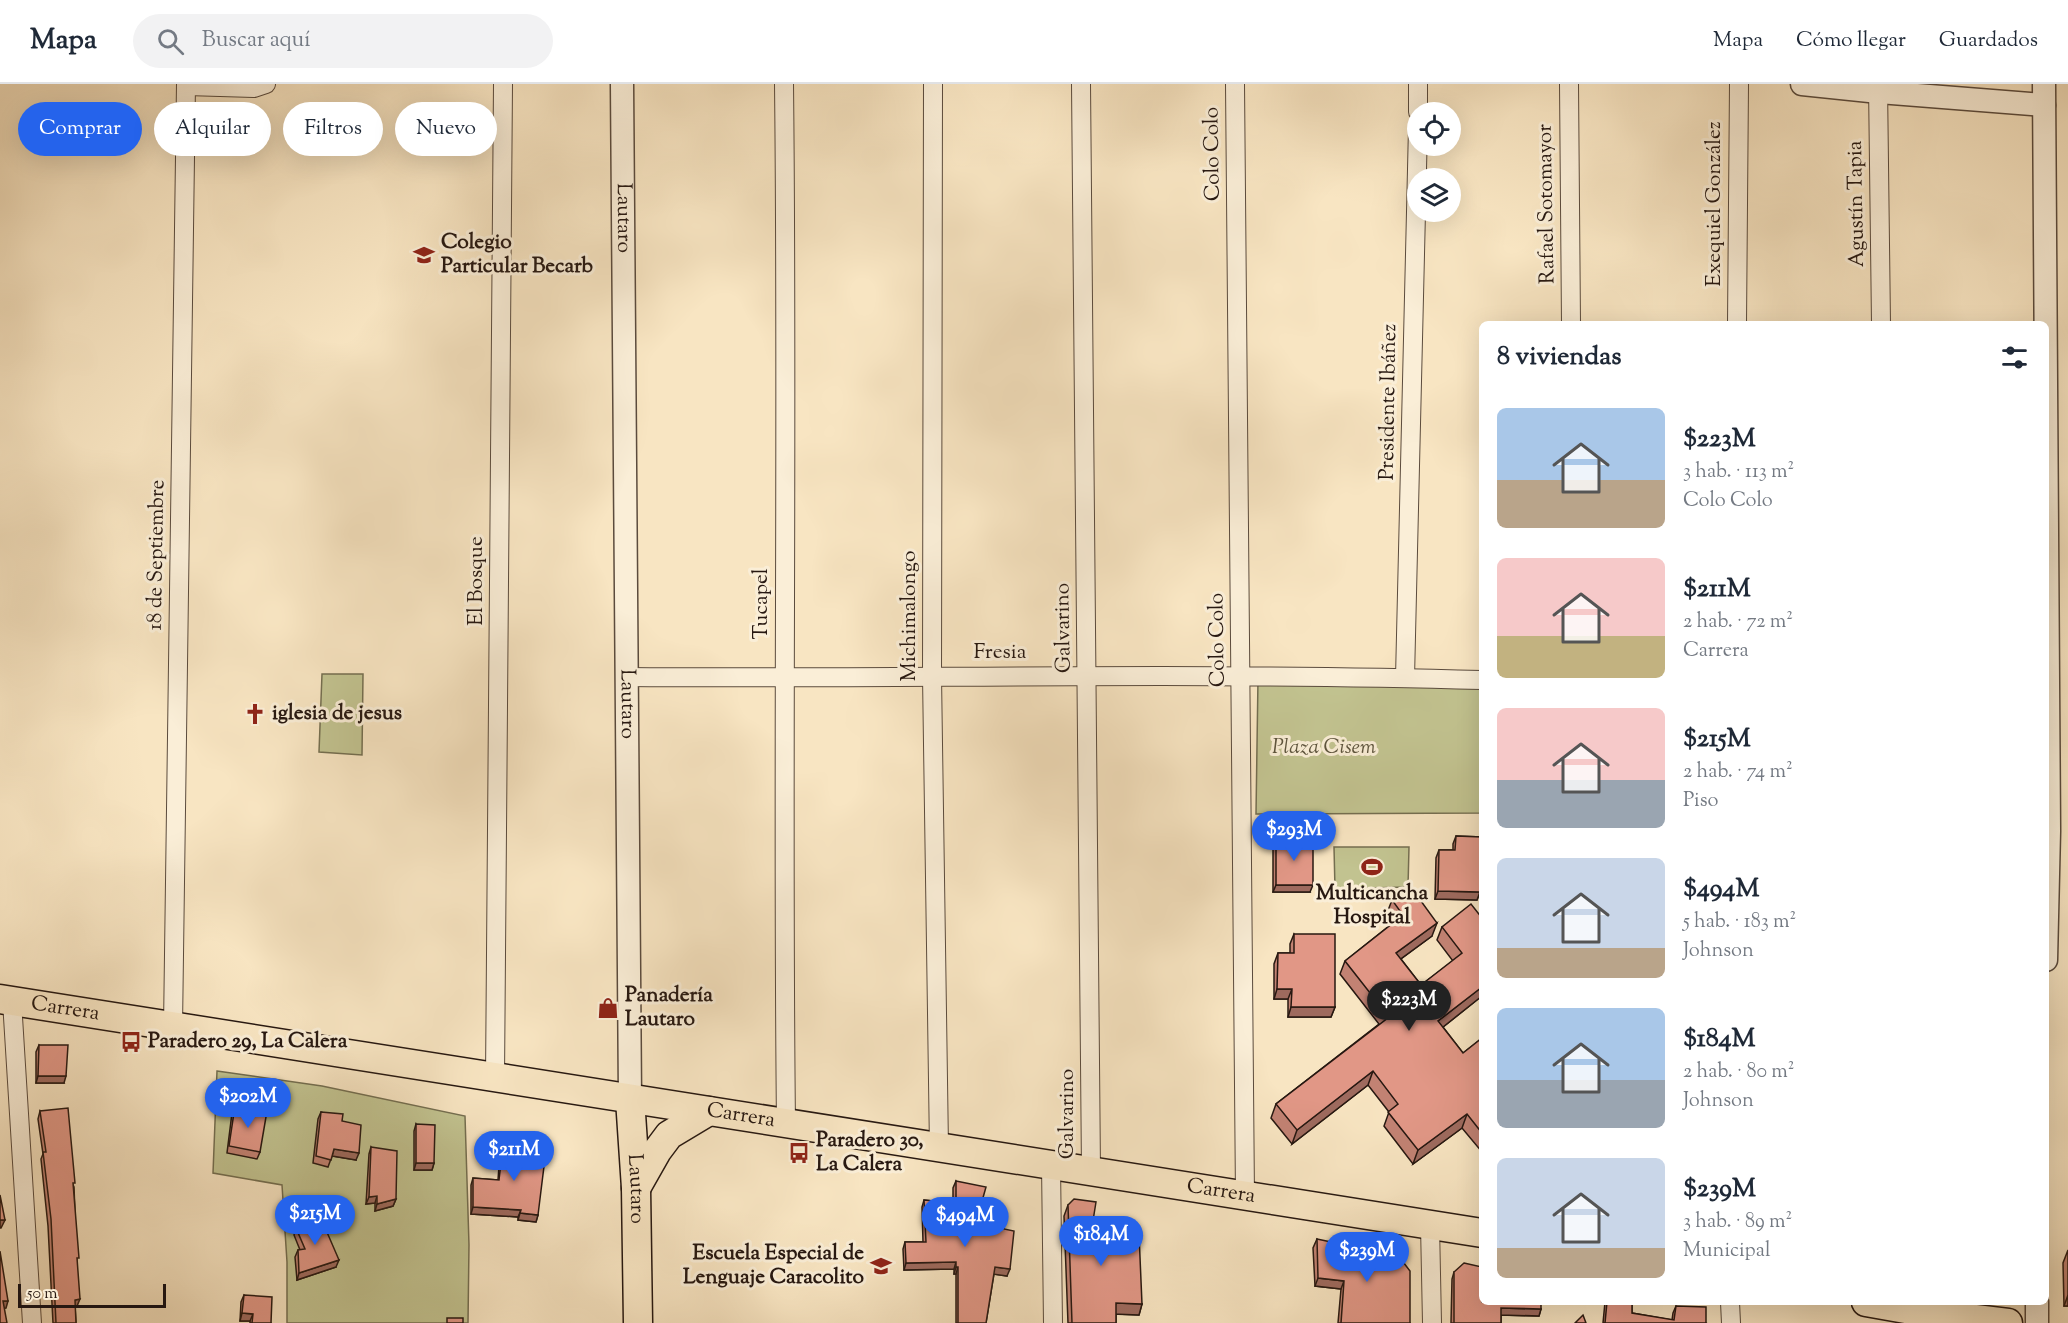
<!DOCTYPE html>
<html lang="es">
<head>
<meta charset="utf-8">
<style>
  :root { --surface:#fff; --page:#f2f2f3; --text:#1f2937; --muted:#747a83; --line:#e0e1e3; --accent:#2563eb }
  body { margin:0; font-family:"Sorts Mill Goudy",serif; background:var(--page); color:var(--text); height:100vh; display:flex; flex-direction:column; font-size:22px; white-space:nowrap }
  * { box-sizing:border-box; margin:0 }
  p { font-size:20px; color:var(--muted) }
  .icon { flex:none; width:33px; height:33px; fill:none; stroke:currentColor; stroke-width:2; stroke-linecap:round; stroke-linejoin:round }
  .map { position:relative; flex:1; overflow:hidden }
  .details { position:absolute; left:1479px; top:237px; width:570px; height:984px; display:flex; flex-direction:column; background:var(--surface); border-radius:9px; box-shadow:0 6px 24px #0002 }
  .details>* { flex:none }
  .top-card { position:absolute; left:18px; top:18px; width:570px; height:54px; display:flex; gap:12px }
  .tools { position:absolute; left:1407px; top:18px; display:grid; gap:12px }
  .tools a { display:grid; place-items:center; width:54px; height:54px; border-radius:50%; background:var(--surface); box-shadow:0 6px 24px #0002; font-size:30px }
  .scale { position:absolute; left:18px; bottom:15px; width:148px; box-sizing:border-box; padding-left:6px; border:3px solid #271811; border-top:0; font-size:16px; line-height:21px; white-space:nowrap; color:#271811; -webkit-text-stroke:4px #faeed7; paint-order:stroke }
  .price { position:absolute; translate:-50% -51px; padding:0 14px; border-radius:21px; background:var(--accent); color:#fff; font-size:20px; line-height:39px; filter:drop-shadow(0 2px 3px #0008) }
  .price::after { content:''; position:absolute; left:50%; top:36px; width:18px; height:14px; margin-left:-9px; background:inherit; clip-path:polygon(0 0,100% 0,50% 100%) }
  .price.active { background:#222; color:#fff }
  ul { padding:0; list-style:none }
  li { display:flex; align-items:center; gap:18px; height:150px; padding:0 18px }
  li span { display:grid; place-items:center; flex:none; width:168px; height:120px; border-radius:9px; color:#555 }
  li>.icon { margin-inline-start:auto }
  span .icon { width:72px; height:72px; fill:#fffc; stroke-width:1 }
  li b { font-size:26px }
  h2 { display:flex; justify-content:space-between; align-items:center; height:72px; padding:0 18px; font-size:26px }
  .chip { padding:0 21px; border-radius:27px; background:var(--surface); box-shadow:0 6px 24px #0002; font-size:21px; line-height:54px }
  .chip.active { background:var(--accent); color:#fff }
  header { display:flex; align-items:center; gap:36px; box-sizing:border-box; height:84px; padding:0 30px; background:var(--surface); border-bottom:2px solid var(--line) }
  header strong { font-size:28px }
  nav { display:flex; gap:33px; margin-inline-start:auto; font-size:21px }
  .search { width:420px; height:54px; background:var(--page); display:flex; align-items:center; gap:15px; box-sizing:border-box; padding:0 21px; border-radius:33px; color:var(--muted); font-size:22px }
  .map>svg:first-child { display:block }
  .green { fill:#c2c390; stroke:#746e50; stroke-width:1.5 }
  .lines { fill:none; stroke-linecap:round; stroke-linejoin:round }
  .minor-casing { stroke:#5b4b3d; stroke-width:20 }
  .tertiary-casing { stroke:#5b4b3d; stroke-width:25 }
  .primary-casing { stroke:#271811; stroke-width:31 }
  .minor { stroke:#faeed7; stroke-width:18 }
  .tertiary { stroke:#faeed7; stroke-width:22 }
  .primary { stroke:#f8e5c2; stroke-width:28 }
  .wall { fill:#c28273; stroke:#271811; stroke-width:1.5 }
  .shaded-wall { fill:#9e6a5e; stroke:#271811; stroke-width:1.5 }
  .building { fill:#e19786; stroke:#271811; stroke-width:1.5 }
  .labels { text-anchor:middle; dominant-baseline:central; stroke-width:6; stroke-linejoin:round; paint-order:stroke }
  .street-label { font-size:21px; fill:#271811; stroke:#faeed7 }
  .poi-label { font-size:21px; font-weight:bold; fill:#271811; stroke:#faeed7; text-anchor:start }
  .park-label { font-size:21px; font-style:italic; fill:#5d543d; stroke:#faeed7 }
</style>
</head>
<body>
<header>
<strong>Mapa</strong>
<div class="search"><svg class="icon" aria-label="search" viewBox="0 0 24 24"><circle cx="10" cy="10" r="6"/><path d="M15 15l6 6"/></svg>Buscar aquí</div>
<nav><a>Mapa</a><a>Cómo llegar</a><a>Guardados</a></nav>
</header>
<div class="map">
<svg width="2068" height="1239" viewBox="0 0 2068 1239">
  <rect width="100%" height="100%" fill="#f8e5c2"/>
  <filter id="stains"><feTurbulence type="fractalNoise" baseFrequency=".00333" numOctaves="4"/><feColorMatrix values="0 0 0 0 .2 0 0 0 0 .09 0 0 0 0 .02 0 0 0 .5 -.17"/></filter>
  <radialGradient id="worn" r=".72"><stop offset=".6" stop-color="#630" stop-opacity="0"/><stop offset="1" stop-color="#630" stop-opacity=".3"/></radialGradient>
  <g class="green">
    <path d="M322 590H363L362 671 319 668Z"/>
    <path d="M1258 595 1482 600V729L1256 730Z"/>
    <path d="M1334 763H1409L1408 803 1335 805Z"/>
    <path d="M217 987 322 1002 465 1032 469 1161 468 1239H287V1178L282 1101 213 1089Z"/>
  </g>
  <g class="lines">
    <defs>
      <g id="minor">
        <path d="M784 0C788 347 782 693 786 1039"/>
        <path d="M933 0 932 592 939 1064"/>
        <path d="M1081 0 1091 1087"/>
        <path d="M1235 0 1245 1112"/>
        <path d="M1569 0 1571 240"/>
        <path d="M1878 0 1881 240"/>
        <path d="M186 2 254 4 266 0"/>
        <path d="M1418 28V0"/>
        <path d="M1737 240 1739 0"/>
        <path d="M626 593C911 595 1197 588 1482 596"/>
        <path d="M1405 594 1418 43"/>
        <path d="M12 917 32 1239"/>
        <path d="M173 943 186 0"/>
        <path d="M495 994 503 0"/>
        <path d="M1051 1081 1053 1239"/>
        <path d="M1430 1141 1432 1239"/>
        <path d="M1730 1218 1731 1239"/>
      </g>
      <g id="tertiary">
        <path id="s1" d="M622 0 630 1015"/>
        <path d="M1802 0 1879 8 2044 21"/>
        <path d="M2044 0 2049 747 2046 876"/>
        <path d="M2037 1239V1218"/>
      </g>
      <g id="primary">
        <path id="s2" d="M0 915 1482 1149"/>
        <path id="s3" d="M630 1015 636 1104 638 1239"/>
        <path d="M636 1104 657 1067 669 1051 709 1027"/>
        <path d="M1866 1218 1934 1230 2008 1239"/>
      </g>
    </defs>
    <use href="#minor" class="minor-casing"/>
    <use href="#tertiary" class="tertiary-casing"/>
    <use href="#primary" class="primary-casing"/>
    <use href="#minor" class="minor"/>
    <use href="#tertiary" class="tertiary"/>
    <use href="#primary" class="primary"/>
  </g>
  <g class="wall">
    <path d="M1456 752 1482 753V783H1480V808L1477 816 1435 815 1436 774 1439 766H1453V760Z"/>
    <path d="M1276 756 1310 808H1273V763Z"/>
    <path d="M1392 816 1432 852 1401 875 1421 901 1453 877 1437 856 1442 843 1482 834V912L1443 943 1463 969 1482 954V1068L1462 1044 1413 1080 1384 1042 1389 1028 1368 1001 1292 1060 1271 1034 1276 1020 1379 940 1340 890 1345 877 1394 838 1387 829Z"/>
    <path d="M1294 850 1335 923 1331 933H1288V915H1274V880L1278 869H1290V860Z"/>
    <path d="M39 961 64 999H36V968Z"/>
    <path d="M235 1022 260 1068 257 1075 227 1069 232 1029Z"/>
    <path d="M40 1027 74 1103 77 1180V1222H75L76 1239H53L48 1142 41 1075 43 1070 38 1035Z"/>
    <path d="M321 1028 342 1037 356 1076 332 1072 328 1083 313 1079 318 1035Z"/>
    <path d="M416 1040 434 1079 432 1086H414V1047Z"/>
    <path d="M503 1061 538 1131 536 1138 518 1136V1133L471 1130V1101L473 1094 498 1096 500 1068Z"/>
    <path d="M371 1063 396 1115 393 1122 375 1127V1119L366 1120 369 1070Z"/>
    <path d="M956 1097 977 1135 1004 1145 1007 1192 994 1190 986 1239H956V1190H954V1185L904 1186 903 1165 905 1158H923L922 1123 924 1116 953 1119V1104Z"/>
    <path d="M1068 1121 1092 1143 1142 1220 1139 1231 1116 1230V1239H1068L1064 1132Z"/>
    <path d="M306 1137 336 1183 297 1196 295 1173 298 1166H300L294 1151 296 1144 305 1142Z"/>
    <path d="M1317 1155 1410 1239H1338L1341 1205 1315 1202 1313 1164Z"/>
    <path d="M2068 1166V1222H2064L2063 1179Z"/>
    <path d="M1454 1188 1541 1225 1539 1232 1501 1231V1239H1451L1452 1195Z"/>
    <path d="M244 1211 271 1239H250V1237H240L241 1218Z"/>
    <path d="M1605 1218H1632V1229L1672 1236 1673 1229 1676 1222 1706 1239H1603Z"/>
  </g>
  <g class="shaded-wall">
    <path d="M1276 801H1313L1310 808H1273Z"/>
    <path d="M1438 807 1480 808 1477 816 1435 815Z"/>
    <path d="M1437 839 1432 852 1391 882 1396 869Z"/>
    <path d="M1482 903V912L1433 951 1438 937Z"/>
    <path d="M1277 905H1292L1288 915H1274Z"/>
    <path d="M1291 923H1335L1331 933H1288Z"/>
    <path d="M1373 987 1368 1001 1292 1060 1297 1046Z"/>
    <path d="M38 992H66L64 999H36Z"/>
    <path d="M1467 1030 1462 1044 1413 1080 1418 1066Z"/>
    <path d="M334 1065 359 1069 356 1076 332 1072Z"/>
    <path d="M416 1079H434L432 1086H414Z"/>
    <path d="M377 1112 375 1119 366 1120 369 1113Z"/>
    <path d="M396 1115 393 1122 375 1127 377 1120Z"/>
    <path d="M473 1123 521 1126 518 1133 471 1130Z"/>
    <path d="M520 1129 538 1131 536 1138 518 1136Z"/>
    <path d="M0 1136H5L1 1144H0Z"/>
    <path d="M339 1176 336 1183 297 1196 299 1189Z"/>
    <path d="M956 1178 954 1185 904 1186 906 1179Z"/>
    <path d="M956 1183H958L956 1190H954Z"/>
    <path d="M995 1183 1010 1185 1007 1192 992 1190Z"/>
    <path d="M1318 1194 1344 1197 1341 1205 1315 1202Z"/>
    <path d="M2068 1211V1222H2064Z"/>
    <path d="M80 1215 77 1222 72 1223 75 1216Z"/>
    <path d="M3 1217H8L6 1224 0 1225Z"/>
    <path d="M1116 1219 1142 1220 1139 1231 1112 1230Z"/>
    <path d="M1501 1224 1541 1225 1539 1232 1499 1231Z"/>
    <path d="M242 1229 253 1230 250 1237H240Z"/>
  </g>
  <g class="building">
    <path d="M1456 752 1482 753V775H1480V808L1438 807 1439 766H1455Z"/>
    <rect x="1276" y="756" width="37" height="45"/>
    <path d="M1410 802 1437 839 1396 869 1421 901 1462 869 1442 843 1471 820 1482 834V903L1438 937 1463 969 1482 954V1049L1467 1030 1418 1066 1388 1028 1398 1020 1373 987 1297 1046 1276 1020 1389 933 1345 877 1403 831 1392 816Z"/>
    <path d="M1294 850H1335V923H1291L1292 905H1277L1278 869H1294Z"/>
    <path d="M39 961H68L66 992H38Z"/>
    <path d="M235 1022 267 1027 260 1068 229 1062Z"/>
    <path d="M68 1024 75 1099H73L79 1174H77L80 1215 75 1216 76 1239H56L51 1135 43 1068H46L40 1027Z"/>
    <path d="M321 1028 343 1030 342 1037 361 1041 359 1069 334 1065 331 1076 316 1072Z"/>
    <path d="M416 1040 435 1041 434 1079H416Z"/>
    <path d="M503 1061 546 1066 538 1131 520 1129 521 1126 473 1123V1094L499 1096Z"/>
    <path d="M371 1063 397 1067 396 1115 377 1120V1112L369 1113Z"/>
    <path d="M956 1097 986 1103 977 1135 1004 1140V1145L1014 1147 1010 1185 995 1183 986 1239H958V1183H956V1178L906 1179 905 1158H926L924 1116 956 1119Z"/>
    <path d="M0 1111 5 1136H0Z"/>
    <path d="M1074 1115 1096 1118 1092 1143 1139 1150 1142 1220 1116 1219V1239H1072L1068 1121Z"/>
    <path d="M320 1132 339 1176 299 1189 298 1166 305 1165 296 1144 307 1142 306 1137Z"/>
    <path d="M1317 1155 1392 1171 1400 1174 1410 1187V1239H1341L1344 1197 1318 1194Z"/>
    <path d="M0 1167 8 1217H3L7 1239H0Z"/>
    <path d="M1464 1179 1482 1183V1218H1541V1225L1501 1224V1239H1454V1188Z"/>
    <path d="M244 1211 272 1213 271 1239H252L253 1230 242 1229Z"/>
    <path d="M1607 1218H1632V1229L1674 1236 1676 1222 1706 1223V1239H1605Z"/>
    <path d="M1583 1231 1586 1239H1575Z"/>
    <rect x="447" y="1234" width="16" height="5"/>
  </g>
  <defs>
    <symbol id="school-bare" viewBox="-9 -9 18 18"><path d="M0-5L7-2L0 1L-7-2ZM-4 1L0 2.5L4 1V4Q0 6-4 4Z" fill="#8f2418" stroke="#faeed7" stroke-width="2.5" paint-order="stroke"/></symbol>
    <symbol id="church-bare" viewBox="-9 -9 18 18"><path d="M-1.2-6h2.4v3.5h3.3v2.4h-3.3V6h-2.4V-.1h-3.3v-2.4h3.3Z" fill="#8f2418" stroke="#faeed7" stroke-width="2.5" paint-order="stroke"/></symbol>
    <symbol id="stadium-bare" viewBox="-9 -9 18 18"><path d="M0-5a6.5 5 0 1 0 0 10a6.5 5 0 1 0 0-10ZM-3.5-1.8h7v3.6h-7Z" fill="#8f2418" stroke="#faeed7" stroke-width="2.5" paint-order="stroke"/></symbol>
    <symbol id="shop-bare" viewBox="-9 -9 18 18"><path d="M-5-2.5h2.3a2.7 3.5 0 0 1 5.4 0H5L5.5 6h-11ZM-1.5-2.5h3a1.5 2.3 0 0 0-3 0Z" fill="#8f2418" stroke="#faeed7" stroke-width="2.5" paint-order="stroke"/></symbol>
    <symbol id="bus-bare" viewBox="-9 -9 18 18"><path d="M-5-6H5V4H4V6H2V4H-2V6H-4V4H-5ZM-3.5-4V0h7V-4ZM-3.5 1.2v1.5H-2V1.2ZM2 1.2v1.5H3.5V1.2Z" fill="#8f2418" stroke="#faeed7" stroke-width="2.5" paint-order="stroke"/></symbol>
  </defs>
  <g fill-rule="evenodd">
    <use href="#school-bare" x="409" y="156" width="30" height="30"/>
    <use href="#church-bare" x="240" y="615" width="30" height="30"/>
    <use href="#stadium-bare" x="1357" y="768" width="30" height="30"/>
    <use href="#shop-bare" x="593" y="909" width="30" height="30"/>
    <use href="#bus-bare" x="116" y="943" width="30" height="30"/>
    <use href="#bus-bare" x="784" y="1054" width="30" height="30"/>
    <use href="#school-bare" x="866" y="1167" width="30" height="30"/>
  </g>
  <g class="labels">
    <g class="street-label">
      <text transform="translate(1213 70) rotate(-91)">Colo Colo</text>
      <text transform="translate(1547 120) rotate(-91)">Rafael Sotomayor</text>
      <text transform="translate(1715 120) rotate(-90)">Exequiel González</text>
      <text transform="translate(1857 120) rotate(-91)">Agustín Tapia</text>
      <text stroke="none"><textPath href="#s1" startOffset="134">Lautaro</textPath></text>
      <text transform="translate(1389 318) rotate(-89)">Presidente Ibáñez</text>
      <text transform="translate(157 471) rotate(-89)">18 de Septiembre</text>
      <text transform="translate(477 497) rotate(-90)">El Bosque</text>
      <text transform="translate(762 520) rotate(-90)">Tucapel</text>
      <text transform="translate(910 532) rotate(-90)">Michimalongo</text>
      <text transform="translate(1064 544) rotate(-91)">Galvarino</text>
      <text transform="translate(1218 556) rotate(-91)">Colo Colo</text>
      <text x="1000" y="569">Fresia</text>
      <text stroke="none"><textPath href="#s1" startOffset="620">Lautaro</textPath></text>
      <text stroke="none"><textPath href="#s2" startOffset="66">Carrera</textPath></text>
      <text transform="translate(1068 1030) rotate(-90)">Galvarino</text>
      <text stroke="none"><textPath href="#s2" startOffset="750">Carrera</textPath></text>
      <text stroke="none"><textPath href="#s3" startOffset="90">Lautaro</textPath></text>
      <text stroke="none"><textPath href="#s2" startOffset="1236">Carrera</textPath></text>
    </g>
    <g class="poi-label">
      <text x="441" y="159">Colegio<tspan x="441" dy="24">Particular Becarb</tspan></text>
      <text x="272" y="630">iglesia de jesus</text>
      <text x="1372" y="810" text-anchor="middle">Multicancha<tspan x="1372" dy="24">Hospital</tspan></text>
      <text x="625" y="912">Panadería<tspan x="625" dy="24">Lautaro</tspan></text>
      <text x="148" y="958">Paradero 29, La Calera</text>
      <text x="816" y="1057">Paradero 30,<tspan x="816" dy="24">La Calera</tspan></text>
      <text x="864" y="1170" text-anchor="end">Escuela Especial de<tspan x="864" dy="24">Lenguaje Caracolito</tspan></text>
    </g>
    <g class="park-label">
      <text x="1324" y="664">Plaza Cisem</text>
    </g>
  </g>
  <rect width="100%" height="100%" filter="url(#stains)"/>
  <rect width="100%" height="100%" fill="url(#worn)"/>
</svg>
<div class="tools">
<a><svg class="icon" aria-label="locate" viewBox="0 0 24 24"><circle cx="12" cy="12" r="6"/><path d="M12 2v4M12 18v4M2 12h4M18 12h4"/></svg></a>
<a><svg class="icon" aria-label="layers" viewBox="0 0 24 24"><path d="M12 4l9 5-9 5-9-5zM3 14l9 5 9-5"/></svg></a>
</div>
<div class="scale">50 m</div>
<b class="price" style="left:1294px;top:778px">$293M</b>
<b class="price active" style="left:1409px;top:948px">$223M</b>
<b class="price" style="left:248px;top:1045px">$202M</b>
<b class="price" style="left:514px;top:1098px">$211M</b>
<b class="price" style="left:315px;top:1162px">$215M</b>
<b class="price" style="left:965px;top:1164px">$494M</b>
<b class="price" style="left:1101px;top:1183px">$184M</b>
<b class="price" style="left:1367px;top:1199px">$239M</b>
<div class="top-card">
<a class="chip active">Comprar</a>
<a class="chip">Alquilar</a>
<a class="chip">Filtros</a>
<a class="chip">Nuevo</a>
</div>
<section class="details">
<h2>8 viviendas<svg class="icon" aria-label="filters" viewBox="0 0 24 24"><path d="M4 7h16M4 17h16"/><circle cx="9" cy="7" r="2"/><circle cx="15" cy="17" r="2"/></svg></h2>
<ul>
<li><span style="background:linear-gradient(#a9c7e8 60%,#b9a48a 0)"><svg class="icon" aria-label="home" viewBox="0 0 24 24"><path d="M3 11l9-7 9 7M6 9v11h12V9"/></svg></span><div><b>$223M</b><p>3 hab. · 113 m²</p><p>Colo Colo</p></div></li>
<li><span style="background:linear-gradient(#f6c9c9 65%,#c2b280 0)"><svg class="icon" aria-label="home" viewBox="0 0 24 24"><path d="M3 11l9-7 9 7M6 9v11h12V9"/></svg></span><div><b>$211M</b><p>2 hab. · 72 m²</p><p>Carrera</p></div></li>
<li><span style="background:linear-gradient(#f6c9c9 60%,#9aa5b1 0)"><svg class="icon" aria-label="home" viewBox="0 0 24 24"><path d="M3 11l9-7 9 7M6 9v11h12V9"/></svg></span><div><b>$215M</b><p>2 hab. · 74 m²</p><p>Piso</p></div></li>
<li><span style="background:linear-gradient(#c9d6e8 75%,#b9a48a 0)"><svg class="icon" aria-label="home" viewBox="0 0 24 24"><path d="M3 11l9-7 9 7M6 9v11h12V9"/></svg></span><div><b>$494M</b><p>5 hab. · 183 m²</p><p>Johnson</p></div></li>
<li><span style="background:linear-gradient(#a9c7e8 60%,#9aa5b1 0)"><svg class="icon" aria-label="home" viewBox="0 0 24 24"><path d="M3 11l9-7 9 7M6 9v11h12V9"/></svg></span><div><b>$184M</b><p>2 hab. · 80 m²</p><p>Johnson</p></div></li>
<li><span style="background:linear-gradient(#c9d6e8 75%,#b9a48a 0)"><svg class="icon" aria-label="home" viewBox="0 0 24 24"><path d="M3 11l9-7 9 7M6 9v11h12V9"/></svg></span><div><b>$239M</b><p>3 hab. · 89 m²</p><p>Municipal</p></div></li>
</ul>
</section>
</div>
</body>
</html>
